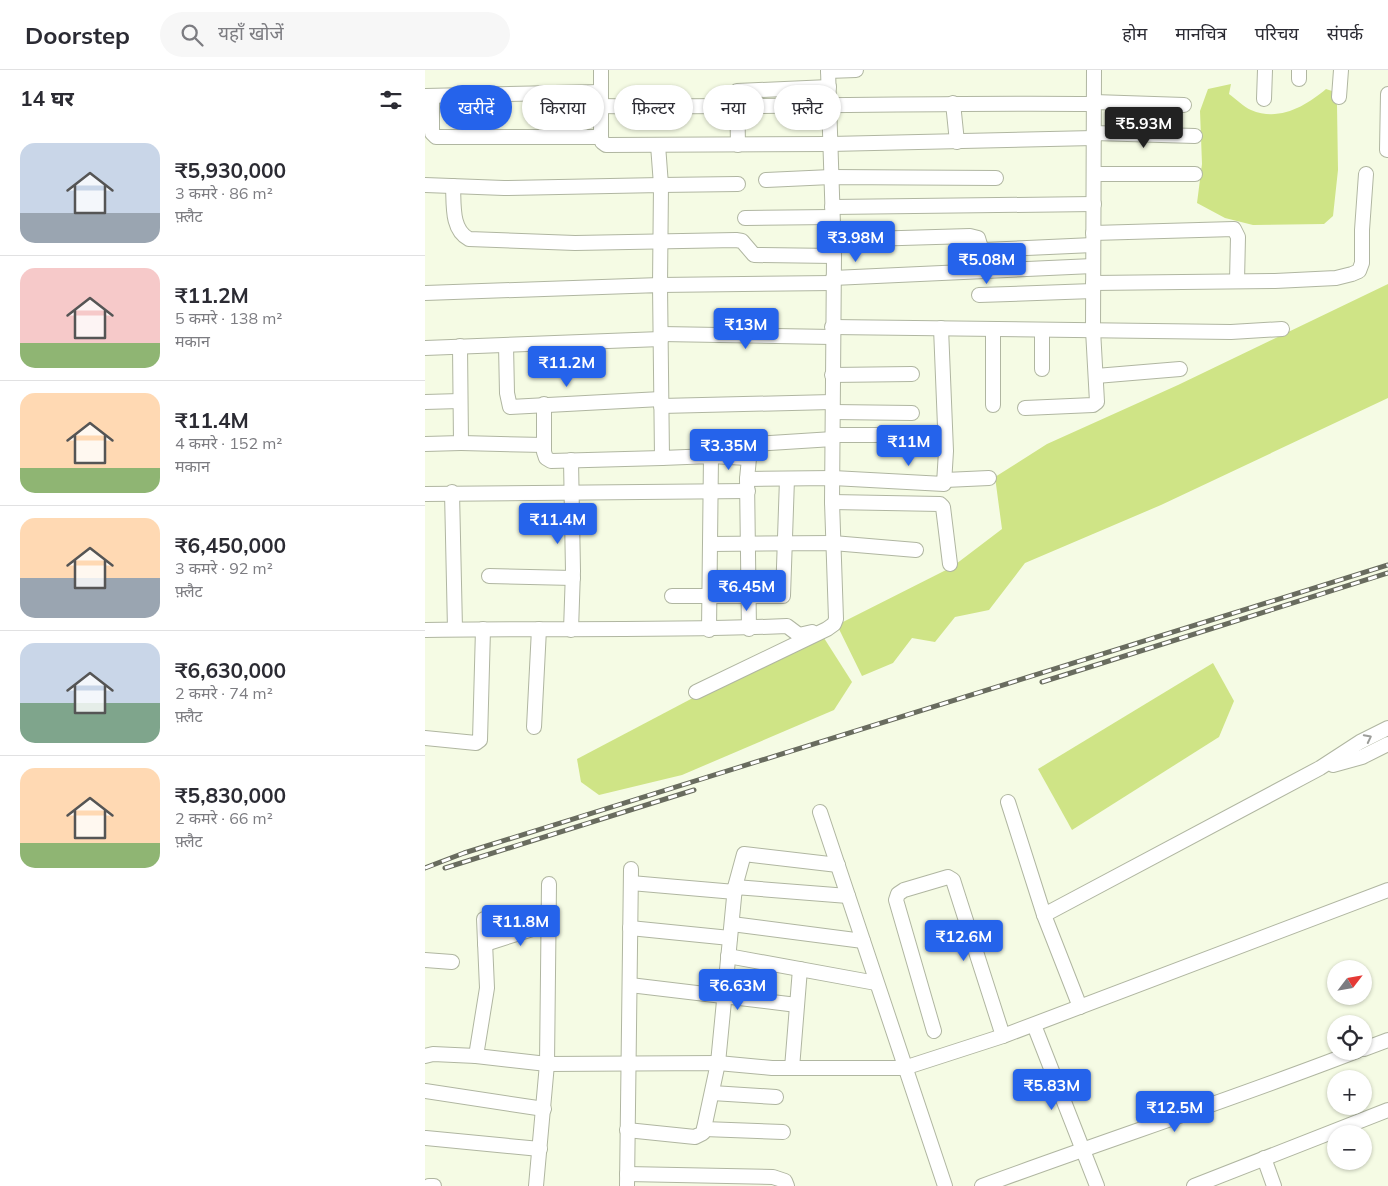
<!DOCTYPE html>
<html lang="hi">
<head>
<meta charset="utf-8">
<style>
  :root { --surface:#fff; --page:#f7f7f7; --text:#2b2b33; --muted:#7c7c81; --line:#e1e1e2; --accent:#2563eb }
  body { margin:0; font-family:Mulish,"Noto Sans Devanagari",sans-serif; background:var(--page); color:var(--text); height:100vh; display:flex; flex-direction:column; font-size:19px; white-space:nowrap }
  * { box-sizing:border-box; margin:0 }
  p { font-size:16px; color:var(--muted) }
  .icon { flex:none; width:28px; height:28px; fill:none; stroke:currentColor; stroke-width:2; stroke-linecap:round; stroke-linejoin:round }
  .map { position:relative; flex:1; overflow:hidden }
  .panel { display:flex; flex-direction:column; background:var(--surface); width:425px }
  .panel>* { flex:none }
  .top-card { position:absolute; left:15px; top:15px; width:475px; height:45px; display:flex; gap:10px }
  .needle { width:32px; rotate:59deg }
  .buttons { position:absolute; left:902px; top:890px; display:grid; gap:10px }
  .buttons a { display:grid; place-items:center; width:45px; height:45px; border-radius:50%; background:var(--surface); box-shadow:0 1px 4px #0004; font-size:25px }
  .price { position:absolute; translate:-50% -42px; padding:0 11px; border-radius:5px; background:var(--accent); color:#fff; font-size:16px; line-height:32px; filter:drop-shadow(0 1px 2px #0008) }
  .price::after { content:''; position:absolute; left:50%; top:30px; width:15px; height:11px; margin-left:-8px; background:inherit; clip-path:polygon(0 0,100% 0,50% 100%) }
  .price.active { background:#222; color:#fff }
  ul { padding:0; list-style:none }
  li { display:flex; align-items:center; gap:15px; height:125px; padding:0 20px }
  li+li { border-top:1px solid var(--line) }
  li span { display:grid; place-items:center; flex:none; width:140px; height:100px; border-radius:15px; color:#555 }
  li>.icon { margin-inline-start:auto }
  span .icon { width:60px; height:60px; fill:#fffc; stroke-width:1 }
  li b { font-size:21px }
  h2 { display:flex; justify-content:space-between; align-items:center; height:60px; padding:0 20px; font-size:21px }
  .tag { padding:0 18px; border-radius:22px; background:var(--surface); box-shadow:0 1px 4px #0004; font-size:18px; line-height:45px }
  .tag.active { background:var(--accent); color:#fff }
  header { display:flex; align-items:center; gap:30px; box-sizing:border-box; height:70px; padding:0 25px; background:var(--surface); border-bottom:1px solid var(--line) }
  header strong { font-size:24px }
  nav { display:flex; gap:28px; margin-inline-start:auto; font-size:18px }
  .search { width:350px; height:45px; background:var(--page); display:flex; align-items:center; gap:12px; box-sizing:border-box; padding:0 18px; border-radius:28px; color:var(--muted); font-size:19px }
  main { display:flex; flex:1; min-height:0 }
  .map>svg:first-child { display:block }
  .water { fill:#cfe486 }
  .lines { fill:none; stroke-linecap:round; stroke-linejoin:round }
  .minor-casing { stroke:#b0b6a1; stroke-width:16 }
  .minor { stroke:#fff; stroke-width:14 }
  .rail-casing { stroke:#696c5f; stroke-width:5 }
  .rail { stroke:#fff; stroke-width:3; stroke-dasharray:9; stroke-linecap:butt }
  .oneway { stroke:#9d9e9a }
</style>
</head>
<body>
<header>
<strong>Doorstep</strong>
<div class="search"><svg class="icon" aria-label="search" viewBox="0 0 24 24"><circle cx="10" cy="10" r="6"/><path d="M15 15l6 6"/></svg>यहाँ खोजें</div>
<nav><a>होम</a><a>मानचित्र</a><a>परिचय</a><a>संपर्क</a></nav>
</header>
<main>
<section class="panel">
<h2>14 घर<svg class="icon" aria-label="filters" viewBox="0 0 24 24"><path d="M4 7h16M4 17h16"/><circle cx="9" cy="7" r="2"/><circle cx="15" cy="17" r="2"/></svg></h2>
<ul>
<li><span style="background:linear-gradient(#c9d6e8 70%,#9aa5b1 0)"><svg class="icon" aria-label="home" viewBox="0 0 24 24"><path d="M3 11l9-7 9 7M6 9v11h12V9"/></svg></span><div><b>₹5,930,000</b><p>3 कमरे · 86 m²</p><p>फ़्लैट</p></div></li>
<li><span style="background:linear-gradient(#f6c9c9 75%,#8fb573 0)"><svg class="icon" aria-label="home" viewBox="0 0 24 24"><path d="M3 11l9-7 9 7M6 9v11h12V9"/></svg></span><div><b>₹11.2M</b><p>5 कमरे · 138 m²</p><p>मकान</p></div></li>
<li><span style="background:linear-gradient(#ffd9b3 75%,#8fb573 0)"><svg class="icon" aria-label="home" viewBox="0 0 24 24"><path d="M3 11l9-7 9 7M6 9v11h12V9"/></svg></span><div><b>₹11.4M</b><p>4 कमरे · 152 m²</p><p>मकान</p></div></li>
<li><span style="background:linear-gradient(#ffd9b3 60%,#9aa5b1 0)"><svg class="icon" aria-label="home" viewBox="0 0 24 24"><path d="M3 11l9-7 9 7M6 9v11h12V9"/></svg></span><div><b>₹6,450,000</b><p>3 कमरे · 92 m²</p><p>फ़्लैट</p></div></li>
<li><span style="background:linear-gradient(#c9d6e8 60%,#7fa58c 0)"><svg class="icon" aria-label="home" viewBox="0 0 24 24"><path d="M3 11l9-7 9 7M6 9v11h12V9"/></svg></span><div><b>₹6,630,000</b><p>2 कमरे · 74 m²</p><p>फ़्लैट</p></div></li>
<li><span style="background:linear-gradient(#ffd9b3 75%,#8fb573 0)"><svg class="icon" aria-label="home" viewBox="0 0 24 24"><path d="M3 11l9-7 9 7M6 9v11h12V9"/></svg></span><div><b>₹5,830,000</b><p>2 कमरे · 66 m²</p><p>फ़्लैट</p></div></li>
</ul>
</section>
<div class="map">
<svg width="963" height="1116" viewBox="0 0 963 1116">
  <rect width="100%" height="100%" fill="#f5fbe4"/>
  <g class="water">
    <path d="M806 14 804 24C811 29 819 37 826 40 854 52 881 36 901 19L907 21 912 35 913 100 908 146 899 154 828 155 800 148 772 133 777 94 775 41 783 19Z"/>
    <path d="M963 214V328L736 435 600 493 564 540 530 547 510 572 487 568 468 593 437 606 412 555 527 497 577 459 570 407 622 374 753 315Z"/>
    <path d="M399 568 427 612 409 640 257 705 174 725 156 712 152 689 283 620Z"/>
    <path d="M788 593 809 631 794 667 647 760 613 699Z"/>
  </g>
  <g class="lines">
    <defs>
      <g id="minor">
        <path d="M176 0V67L177 72 181 75 405 74 669 68"/>
        <path d="M403 1 431 0"/>
        <path d="M874 9V0"/>
        <path d="M0 26 176 22"/>
        <path d="M7 26V63L11 67H176"/>
        <path d="M914 27 916 0"/>
        <path d="M839 29 840 0"/>
        <path d="M669 32 759 35"/>
        <path d="M528 33 532 72"/>
        <path d="M176 36C341 38 505 32 669 34"/>
        <path d="M669 63 770 66"/>
        <path d="M233 75 236 115 313 114"/>
        <path d="M313 75 312 21 404 17"/>
        <path d="M962 80 963 24"/>
        <path d="M669 104H770"/>
        <path d="M341 110 406 107 571 108"/>
        <path d="M0 115 79 118 236 115 235 215 408 213"/>
        <path d="M28 116C29 134 26 160 44 169L150 173 311 170 317 171 329 185 409 186"/>
        <path d="M407 137 669 134"/>
        <path d="M320 148 407 147"/>
        <path d="M668 163 809 159 813 167 812 211"/>
        <path d="M408 170 545 166 553 168 556 178 559 180 668 175"/>
        <path d="M408 208 668 196"/>
        <path d="M668 213 850 211 911 208 927 204 934 201 937 193V160L941 104"/>
        <path d="M0 223 235 215 237 388 286 386 284 560"/>
        <path d="M554 225 668 221"/>
        <path d="M407 257 806 262 857 259"/>
        <path d="M568 259V335"/>
        <path d="M617 260V299"/>
        <path d="M236 264 407 267"/>
        <path d="M81 275 82 323 85 337 236 329"/>
        <path d="M0 278 236 269"/>
        <path d="M407 305 487 304"/>
        <path d="M671 306 755 299"/>
        <path d="M0 332 35 331"/>
        <path d="M119 334V382L121 388 126 391 237 388"/>
        <path d="M236 336 407 332"/>
        <path d="M600 338 668 335 672 332 668 260 669 0"/>
        <path d="M408 342 487 343"/>
        <path d="M408 365H498"/>
        <path d="M36 373 119 375"/>
        <path d="M0 374 36 373 35 276"/>
        <path d="M286 386 323 388"/>
        <path d="M322 409 408 408 519 414 521 381 516 258"/>
        <path d="M520 410 564 408"/>
        <path d="M27 422 30 559"/>
        <path d="M0 424 323 421"/>
        <path d="M407 432 515 434 518 437 525 494"/>
        <path d="M285 474 408 473 491 480"/>
        <path d="M64 506 148 508"/>
        <path d="M247 526H358L362 409"/>
        <path d="M324 559 322 409 325 378 330 374 408 369"/>
        <path d="M0 560C121 558 241 561 362 556L374 565 387 562"/>
        <path d="M146 560 148 501 146 390"/>
        <path d="M271 622 402 559 409 554 411 549 407 432 409 186 403 0"/>
        <path d="M109 657 114 559"/>
        <path d="M0 668 51 673 55 670 58 559"/>
        <path d="M908 695 937 687 963 674"/>
        <path d="M583 732 619 845 655 937"/>
        <path d="M395 742 520 1116"/>
        <path d="M206 813 310 822"/>
        <path d="M310 817 423 826"/>
        <path d="M619 845 895 698 935 672 963 658"/>
        <path d="M307 854 438 871"/>
        <path d="M205 858 305 868"/>
        <path d="M60 874 123 854"/>
        <path d="M303 886 451 913"/>
        <path d="M0 890 27 892"/>
        <path d="M205 915 372 935"/>
        <path d="M609 955 672 1116"/>
        <path d="M509 961 471 830 473 824 479 820 523 807 528 810 578 966"/>
        <path d="M939 979 963 970"/>
        <path d="M0 986 8 984 51 986 122 994 293 993 347 998H479L578 966 963 820"/>
        <path d="M51 986 62 918 59 849"/>
        <path d="M367 998 375 899"/>
        <path d="M0 1021 119 1039"/>
        <path d="M287 1023 351 1027"/>
        <path d="M279 1059 358 1062"/>
        <path d="M202 1060 270 1067 278 1063 293 993 310 817 319 784 413 795"/>
        <path d="M1 1068 115 1079"/>
        <path d="M839 1088 849 1116"/>
        <path d="M202 1104 348 1107 360 1111 362 1116"/>
        <path d="M4 1116H9"/>
        <path d="M111 1116 122 994 124 814"/>
        <path d="M202 1116 206 799"/>
        <path d="M557 1116C682 1070 808 1029 932 981"/>
        <path d="M769 1116 963 1040"/>
      </g>
    </defs>
    <use href="#minor" class="minor-casing"/>
    <use href="#minor" class="minor"/>
    <defs>
      <g id="rail">
        <path d="M617 612 963 503"/>
        <path d="M0 798 39 783 963 495"/>
        <path d="M20 798 269 720"/>
      </g>
    </defs>
    <use href="#rail" class="rail-casing"/>
    <use href="#rail" class="rail"/>
  </g>
  <defs><path id="oneway-chevron" d="M-2-3.5L2.5 0L-2 3.5" fill="none" stroke-width="1.6" stroke-linecap="round" stroke-linejoin="round" transform="scale(1.25)"/></defs>
  <use class="oneway" href="#oneway-chevron" transform="translate(943 668) rotate(-27)"/>
</svg>
<div class="buttons">
<a><svg class="needle" viewBox="-14 -14 28 28"><path d="M0-13l5 13h-10z" fill="#e53935"/><path d="M0 13l5-13h-10z" fill="#7c7c81"/></svg></a>
<a><svg class="icon" aria-label="locate" viewBox="0 0 24 24"><circle cx="12" cy="12" r="6"/><path d="M12 2v4M12 18v4M2 12h4M18 12h4"/></svg></a>
<a>+</a>
<a>−</a>
</div>
<b class="price active" style="left:719px;top:79px">₹5.93M</b>
<b class="price" style="left:431px;top:193px">₹3.98M</b>
<b class="price" style="left:562px;top:215px">₹5.08M</b>
<b class="price" style="left:321px;top:280px">₹13M</b>
<b class="price" style="left:142px;top:318px">₹11.2M</b>
<b class="price" style="left:484px;top:397px">₹11M</b>
<b class="price" style="left:304px;top:401px">₹3.35M</b>
<b class="price" style="left:133px;top:475px">₹11.4M</b>
<b class="price" style="left:322px;top:542px">₹6.45M</b>
<b class="price" style="left:96px;top:877px">₹11.8M</b>
<b class="price" style="left:539px;top:892px">₹12.6M</b>
<b class="price" style="left:313px;top:941px">₹6.63M</b>
<b class="price" style="left:627px;top:1041px">₹5.83M</b>
<b class="price" style="left:750px;top:1063px">₹12.5M</b>
<div class="top-card">
<a class="tag active">खरीदें</a>
<a class="tag">किराया</a>
<a class="tag">फ़िल्टर</a>
<a class="tag">नया</a>
<a class="tag">फ़्लैट</a>
</div>
</div>
</main>
</body>
</html>
